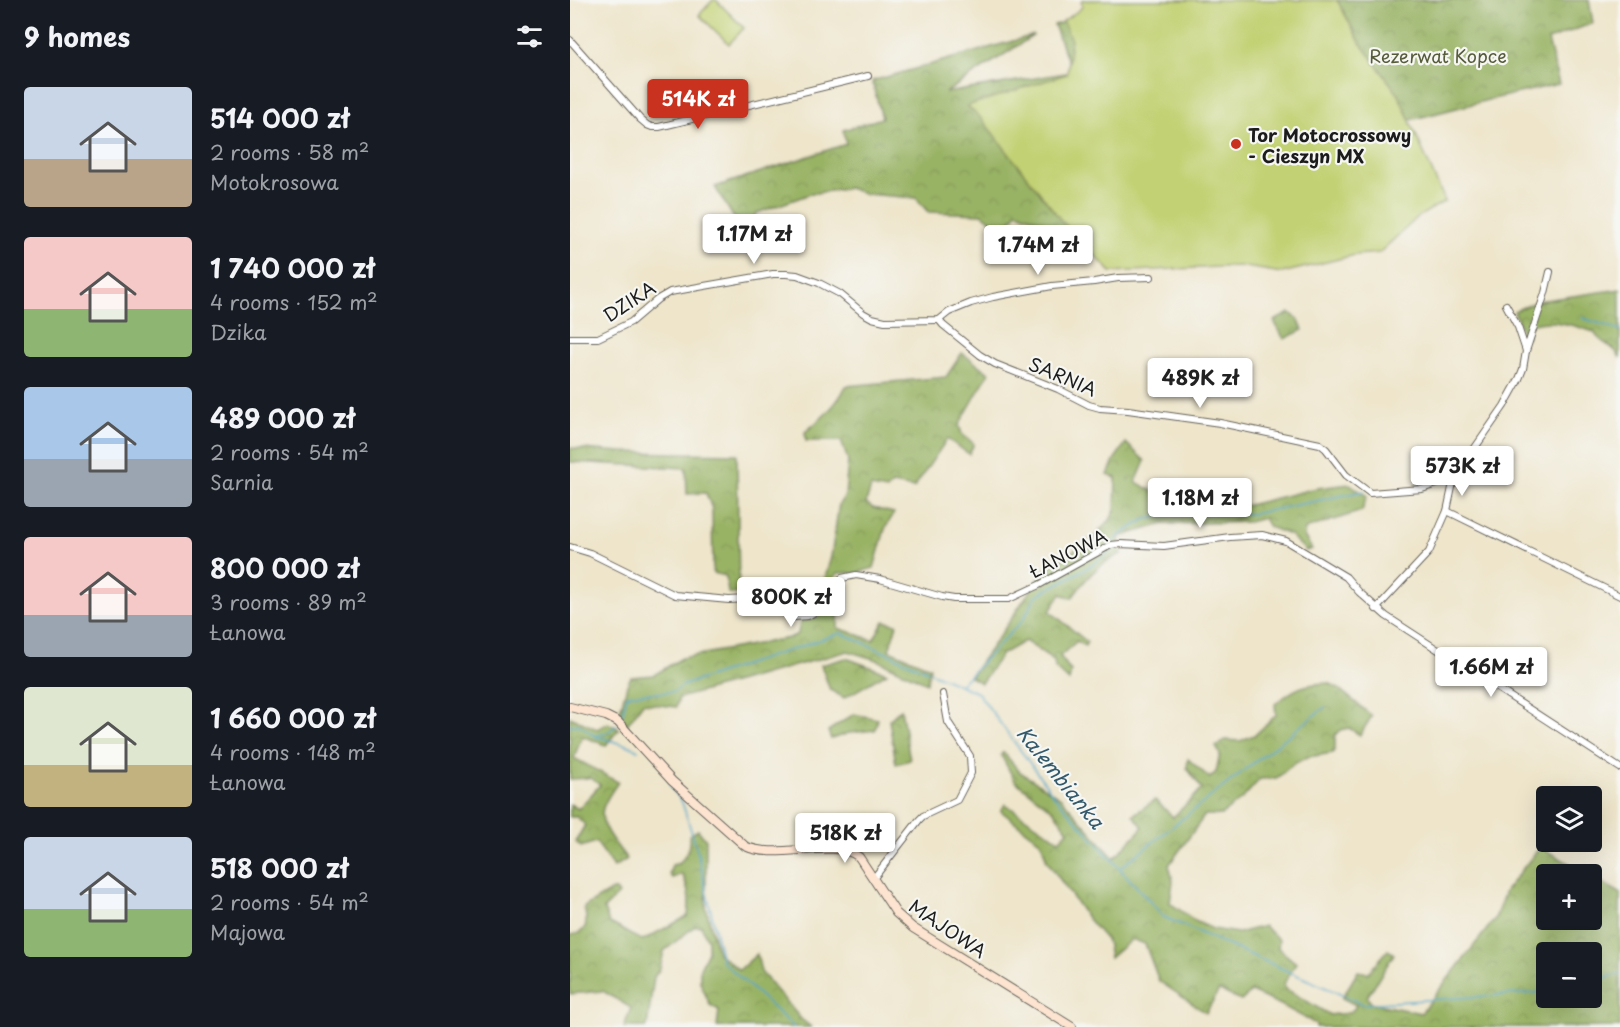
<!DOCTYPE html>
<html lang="en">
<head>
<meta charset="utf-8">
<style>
  :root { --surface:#171b24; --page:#20242c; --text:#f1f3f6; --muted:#9ea1a6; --accent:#c8321e }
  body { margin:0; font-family:"Playpen Sans",sans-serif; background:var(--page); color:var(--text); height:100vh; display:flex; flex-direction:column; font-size:22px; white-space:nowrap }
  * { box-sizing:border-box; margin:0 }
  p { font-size:20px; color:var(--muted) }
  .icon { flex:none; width:33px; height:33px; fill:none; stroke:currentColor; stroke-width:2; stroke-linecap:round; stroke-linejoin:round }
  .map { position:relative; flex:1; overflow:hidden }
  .sheet { display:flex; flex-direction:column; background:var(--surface); width:570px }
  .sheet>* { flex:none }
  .controls { position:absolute; left:966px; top:786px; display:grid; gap:12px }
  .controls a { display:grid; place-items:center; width:66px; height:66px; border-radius:6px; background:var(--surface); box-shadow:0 6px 24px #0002; font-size:30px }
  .price { position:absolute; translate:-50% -51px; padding:0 14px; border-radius:6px; background:#fff; color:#222; font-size:20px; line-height:39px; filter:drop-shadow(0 2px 3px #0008) }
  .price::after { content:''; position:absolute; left:50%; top:36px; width:18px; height:14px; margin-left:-9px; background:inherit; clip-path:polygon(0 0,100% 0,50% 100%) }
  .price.selected { background:var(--accent); color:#fff }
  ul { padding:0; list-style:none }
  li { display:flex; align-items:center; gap:18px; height:150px; padding:0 24px }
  li span { display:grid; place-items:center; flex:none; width:168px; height:120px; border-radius:6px; color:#555 }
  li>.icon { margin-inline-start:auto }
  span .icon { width:72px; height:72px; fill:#fffc; stroke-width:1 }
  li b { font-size:26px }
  h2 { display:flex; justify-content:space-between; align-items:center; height:72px; padding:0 24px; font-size:26px }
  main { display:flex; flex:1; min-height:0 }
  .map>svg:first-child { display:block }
  .forest { fill:url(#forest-crowns); stroke:#5a6840; stroke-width:1.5; fill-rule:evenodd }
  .green { fill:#c2d173; stroke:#6f7648; stroke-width:1.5 }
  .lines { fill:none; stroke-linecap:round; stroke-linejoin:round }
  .stream { stroke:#4fa4cb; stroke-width:1.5 }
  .street-casing { stroke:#666259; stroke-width:8 }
  .secondary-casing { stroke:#666259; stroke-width:10 }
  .street { stroke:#fff; stroke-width:6 }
  .secondary { stroke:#fde4d1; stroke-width:8 }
  .poi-dot { fill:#c8321e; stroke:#f6f6f2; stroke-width:2 }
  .labels { text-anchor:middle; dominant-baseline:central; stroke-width:4.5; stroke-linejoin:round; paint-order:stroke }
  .park-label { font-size:18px; fill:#565b3a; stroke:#f6f6f2 }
  .poi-label { font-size:18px; font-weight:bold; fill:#1c1c1c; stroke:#f6f6f2; text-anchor:start }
  .street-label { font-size:18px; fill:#1c1c1c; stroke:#f6f6f2 }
  .water-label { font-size:20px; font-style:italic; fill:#33596b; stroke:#f6f6f2 }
</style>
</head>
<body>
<main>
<section class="sheet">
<h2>9 homes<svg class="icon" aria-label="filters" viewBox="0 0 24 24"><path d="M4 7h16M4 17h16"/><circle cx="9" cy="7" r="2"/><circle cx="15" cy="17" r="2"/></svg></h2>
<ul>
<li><span style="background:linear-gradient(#c9d6e8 60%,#b9a48a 0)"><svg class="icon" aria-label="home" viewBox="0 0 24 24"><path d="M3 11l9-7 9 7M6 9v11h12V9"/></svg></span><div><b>514 000 zł</b><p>2 rooms · 58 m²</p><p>Motokrosowa</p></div></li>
<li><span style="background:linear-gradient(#f6c9c9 60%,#8fb573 0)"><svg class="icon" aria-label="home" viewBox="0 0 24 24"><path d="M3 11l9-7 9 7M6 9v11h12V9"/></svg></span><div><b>1 740 000 zł</b><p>4 rooms · 152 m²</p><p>Dzika</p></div></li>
<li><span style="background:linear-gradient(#a9c7e8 60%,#9aa5b1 0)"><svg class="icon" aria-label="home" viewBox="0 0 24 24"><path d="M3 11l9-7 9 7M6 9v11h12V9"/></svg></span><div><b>489 000 zł</b><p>2 rooms · 54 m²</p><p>Sarnia</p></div></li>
<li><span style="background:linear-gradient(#f6c9c9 65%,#9aa5b1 0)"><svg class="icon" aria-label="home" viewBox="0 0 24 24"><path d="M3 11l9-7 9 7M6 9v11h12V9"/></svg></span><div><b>800 000 zł</b><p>3 rooms · 89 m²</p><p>Łanowa</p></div></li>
<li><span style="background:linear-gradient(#dfe7d0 65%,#c2b280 0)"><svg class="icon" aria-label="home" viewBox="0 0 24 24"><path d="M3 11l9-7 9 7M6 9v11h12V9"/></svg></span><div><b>1 660 000 zł</b><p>4 rooms · 148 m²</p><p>Łanowa</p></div></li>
<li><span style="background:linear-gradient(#c9d6e8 60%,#8fb573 0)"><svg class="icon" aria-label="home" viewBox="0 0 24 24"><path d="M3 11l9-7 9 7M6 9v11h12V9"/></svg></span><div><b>518 000 zł</b><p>2 rooms · 54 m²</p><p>Majowa</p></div></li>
</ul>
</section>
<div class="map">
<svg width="1050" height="1027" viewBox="0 0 1050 1027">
  <defs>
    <pattern id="forest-crowns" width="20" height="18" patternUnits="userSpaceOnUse" patternTransform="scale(1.5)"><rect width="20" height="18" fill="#99b365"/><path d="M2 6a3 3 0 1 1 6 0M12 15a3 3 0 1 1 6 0" fill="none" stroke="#839957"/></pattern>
  </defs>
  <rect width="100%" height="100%" fill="#f6f6f2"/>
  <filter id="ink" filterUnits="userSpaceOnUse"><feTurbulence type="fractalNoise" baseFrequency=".0167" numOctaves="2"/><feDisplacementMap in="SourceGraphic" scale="12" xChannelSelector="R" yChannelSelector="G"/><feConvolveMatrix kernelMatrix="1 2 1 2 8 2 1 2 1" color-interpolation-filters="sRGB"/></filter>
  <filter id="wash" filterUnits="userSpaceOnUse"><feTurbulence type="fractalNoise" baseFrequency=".008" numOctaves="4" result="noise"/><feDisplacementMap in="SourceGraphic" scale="24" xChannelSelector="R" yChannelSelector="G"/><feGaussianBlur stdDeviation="1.35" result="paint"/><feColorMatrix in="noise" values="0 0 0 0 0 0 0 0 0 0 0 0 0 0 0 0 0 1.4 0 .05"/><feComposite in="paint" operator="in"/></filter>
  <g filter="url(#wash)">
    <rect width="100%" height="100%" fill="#eee5cb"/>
    <g class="forest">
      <path d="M767 0H1019L1023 23 978 40 989 84 918 100 840 120 828 95 791 44Z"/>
      <path d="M510 17 524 241 447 212 439 224 427 225 412 214 358 212 346 198 295 194 279 188 240 194 187 213 180 223 164 218 145 187 276 144 273 130 312 118 302 81 464 35 375 93 502 72 484 25Z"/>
      <path d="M1050 289V358C1045 345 1029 344 1024 332 1003 325 981 318 960 325L957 337H954L944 311 968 301Z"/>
      <path d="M720 313 728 319 733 330 714 339 704 321Z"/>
      <path d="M392 353 419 373 389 425 392 434 404 444 399 454 377 439 344 488 322 484 317 490 301 487 296 503 303 508 324 513 315 529 304 568 286 573H268L258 586 253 585 261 557 269 504 275 496 278 460 271 441H236L235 432C251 419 267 405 276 386L376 377Z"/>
      <path d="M556 443 575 461 566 482 588 494 603 507 625 504 630 510 678 505 747 488 780 484 797 496 792 511 735 529 734 536 742 549 736 551 720 535 699 527 694 518 679 522 593 524 549 537 551 554C528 564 516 578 502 598L491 594 480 611 517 642 515 646 507 641 490 656 501 671 499 681 485 668 484 660 455 641 432 654 411 683 400 677 433 631 474 570 522 539 540 520 545 510 546 478 538 475 544 460Z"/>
      <path d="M0 448 52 452 167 454 169 594 158 593 156 576 143 573 142 509 136 493 117 494 116 468 0 462Z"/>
      <path d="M265 591H268V628L303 640 314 621 327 624 319 650 360 667 357 683 307 660 278 651 109 698 106 707 73 703 57 725 48 718 57 685 61 677 84 675 112 658 219 638 228 634 230 621C253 620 256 610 265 591Z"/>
      <path d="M276 658 317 673 274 698 260 690 251 665Z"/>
      <path d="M759 683 768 688 802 716 790 735 779 728 770 730 765 735V747L763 753 737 757 722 765 707 778 690 779 674 797 651 815H635L599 865 603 881 600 903 627 922 643 929 668 933 694 926 709 940 708 948 726 963 714 984 716 989 760 1015C771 1012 781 1017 786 1005L772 998 788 971 798 973 818 950 824 954 797 997 801 1003 851 1013 925 919 935 891 970 847 1018 874H976V920H1022V877L1050 893V1027H746V1024L711 1005 681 992 671 1001 649 990 636 1013 589 981 575 944 562 939 540 958 537 941 518 919 477 861 471 842 431 811 435 804 489 840 498 831 484 811 445 781 431 755 433 752 450 772 491 798 544 858 573 827 563 815 585 800 603 817 632 789 617 768 618 759 640 778 646 772 650 754 646 747 655 740 670 741 686 734 706 715 705 704C725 688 732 684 759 683ZM976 952H1022V998H976Z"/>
      <path d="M331 709 340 760 326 764 319 720Z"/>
      <path d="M284 714 308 719 305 730 279 733 261 739 258 731Z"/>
      <path d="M0 717 27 729 38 723 49 729 36 745 12 736 4 758 48 782C43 790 36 799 33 808 28 827 47 845 57 859L44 867 26 842 11 847 5 842 15 825 7 817H0V804L8 809 30 785 21 778 0 779Z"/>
      <path d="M128 830 136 840V908L148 953 169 970 187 954 191 972 231 1019 241 1027H147L149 1010 140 1005 130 982V968L138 951V941L131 926H125L94 951 90 969 84 977 77 1027H54L61 1008 33 991 0 994V935C18 934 18 922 14 907L42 890H46L49 894 34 909 39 923C52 928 59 936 73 940L118 916C120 900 119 888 112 874L102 878 99 874 102 865 110 863 118 850 120 835Z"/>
    </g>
    <g class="green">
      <path d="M143 0H146L174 28 159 44 129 15Z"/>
      <path d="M513 0H767L791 44 828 94 875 201 848 217 809 253 785 255 712 273 670 266 541 272 491 220 411 118 397 106 497 74 501 40 493 21 509 10 513 6 511 2Z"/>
    </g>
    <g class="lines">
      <g class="stream">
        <path d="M1012 318 1050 330"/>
        <path d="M543 543 550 535 574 520 613 511 683 514 794 491"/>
        <path d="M391 684 453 620 466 596 522 565 542 550 543 548"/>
        <path d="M51 719 57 696 61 694 104 692 114 685 271 633 408 693 485 797 594 917 793 1004 964 993 976 991"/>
        <path d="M0 725H10L25 736 38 732 47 725"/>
        <path d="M25 736 60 746 68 750"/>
        <path d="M99 784 112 802 126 846 152 961 224 1027"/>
        <path d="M550 868 755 707"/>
        <path d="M1022 981 1050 974"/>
      </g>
    </g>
  </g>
  <g filter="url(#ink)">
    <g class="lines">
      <defs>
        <g id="street">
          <path d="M0 40 70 119 77 125 82 127H89L298 76"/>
          <path d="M936 305 948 327 956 351"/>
          <path d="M369 320 373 325 410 355 425 364 488 389 519 405 530 408 558 410 650 423 750 444 756 449 776 475 800 493 852 489 884 478"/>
          <path d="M0 338H28L61 322 88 299 100 292 203 274H216L227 275 249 283 270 294 293 313 302 318 315 321 369 320 379 312 401 303 423 297 482 286 524 282 548 278 581 277"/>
          <path d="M877 511 1050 596"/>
          <path d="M0 547 20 553 105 595 159 600 195 598 202 601 224 617 238 616 245 612 251 606 261 587 266 582 272 578 286 575 310 579 372 597 384 599H439L469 585 541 545 550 544 594 546 660 537 692 535 716 541 776 577 789 592 816 616 1050 768"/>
          <path d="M806 609 859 552 877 511 884 478 934 406 949 379 953 369 956 351 975 293 980 272"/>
          <path d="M303 879 349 820 353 816 387 800 401 773 400 756 378 722 373 694"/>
        </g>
        <path id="secondary" d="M0 707 36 716 48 722 102 781 175 846C205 861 264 837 289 857L326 913 343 928 502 1027"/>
      </defs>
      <use href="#street" class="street-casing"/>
      <use href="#secondary" class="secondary-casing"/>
      <use href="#street" class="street"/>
      <use href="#secondary" class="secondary"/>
    </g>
  </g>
  <circle class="poi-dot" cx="666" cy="144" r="6"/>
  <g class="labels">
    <g class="park-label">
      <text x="868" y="55">Rezerwat Kopce</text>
    </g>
    <g class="poi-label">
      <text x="678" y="134">Tor Motocrossowy<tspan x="678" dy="21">- Cieszyn MX</tspan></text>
    </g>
    <g class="street-label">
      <text transform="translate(59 301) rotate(-33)">DZIKA</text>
      <text transform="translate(493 376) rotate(23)">SARNIA</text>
      <text transform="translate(498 553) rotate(-27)">ŁANOWA</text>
      <text transform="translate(378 928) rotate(34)">MAJOWA</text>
    </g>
    <g class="water-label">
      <text transform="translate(491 777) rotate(51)">Kalembianka</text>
    </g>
  </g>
</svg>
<div class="controls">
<a><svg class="icon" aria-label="layers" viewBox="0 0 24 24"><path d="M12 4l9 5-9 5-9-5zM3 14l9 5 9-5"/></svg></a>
<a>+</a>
<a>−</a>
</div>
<b class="price selected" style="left:128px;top:130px">514K zł</b>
<b class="price" style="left:184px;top:265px">1.17M zł</b>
<b class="price" style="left:468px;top:276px">1.74M zł</b>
<b class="price" style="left:630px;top:409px">489K zł</b>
<b class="price" style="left:892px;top:497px">573K zł</b>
<b class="price" style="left:630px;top:529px">1.18M zł</b>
<b class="price" style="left:221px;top:628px">800K zł</b>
<b class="price" style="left:921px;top:698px">1.66M zł</b>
<b class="price" style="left:275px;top:864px">518K zł</b>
</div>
</main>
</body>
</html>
